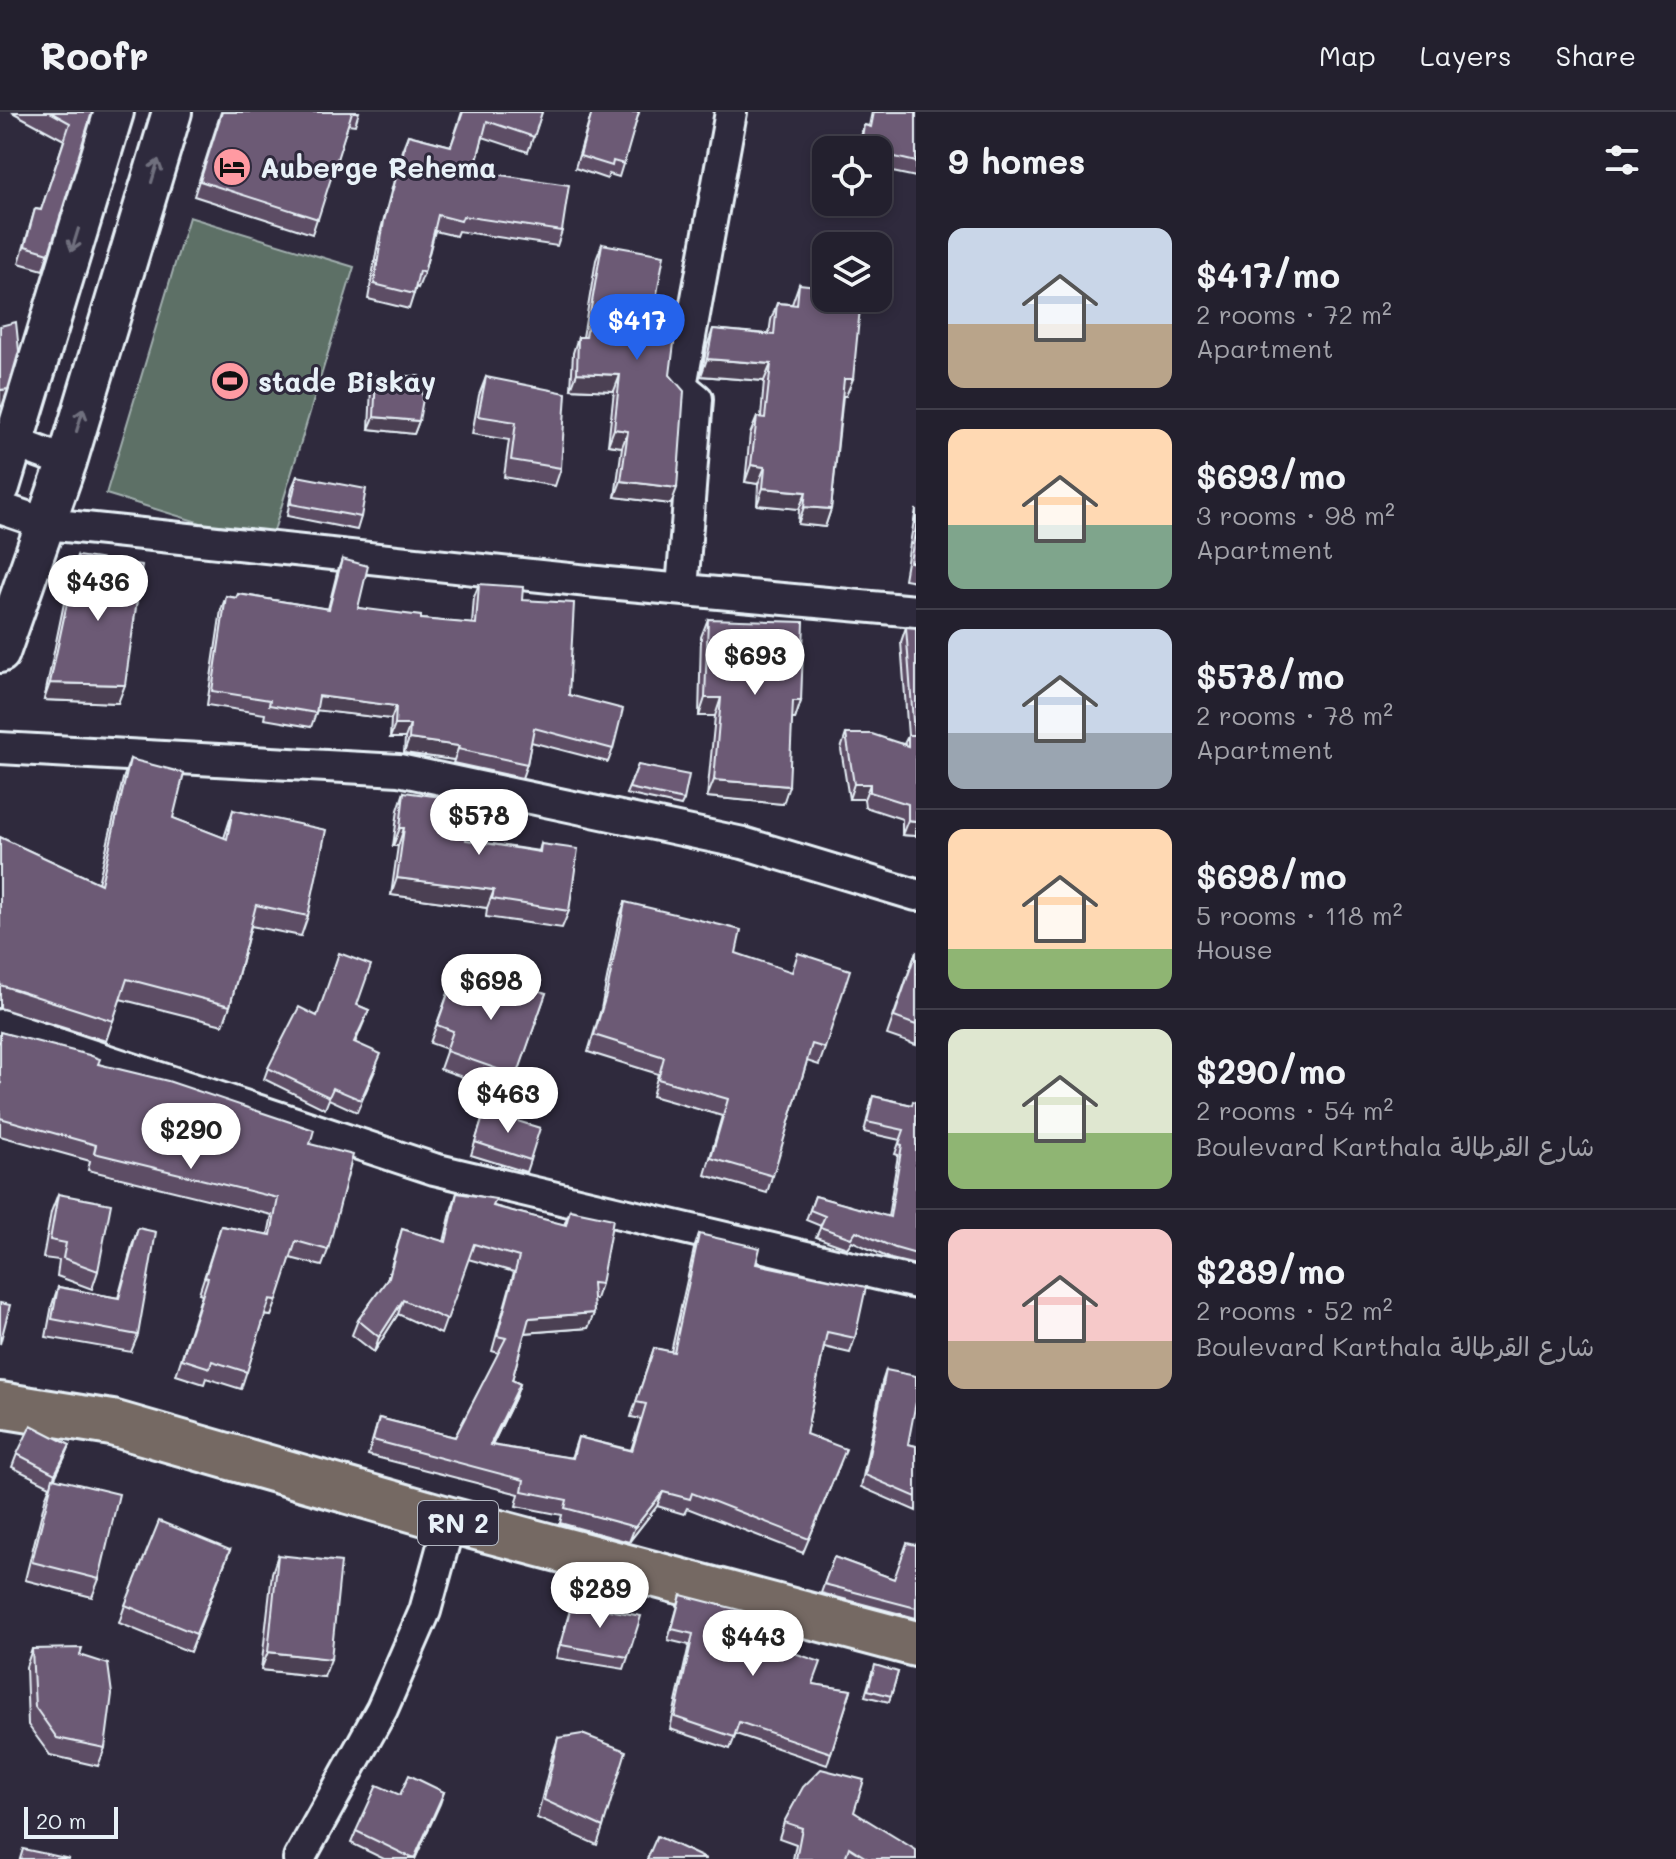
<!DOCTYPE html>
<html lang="en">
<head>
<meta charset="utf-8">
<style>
  :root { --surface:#23202e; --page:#2f2d3a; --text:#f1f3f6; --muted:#a3a3aa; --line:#403e4a; --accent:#2563eb }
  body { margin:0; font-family:Mali,"Playpen Sans Arabic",sans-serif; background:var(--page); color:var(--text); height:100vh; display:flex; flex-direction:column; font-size:30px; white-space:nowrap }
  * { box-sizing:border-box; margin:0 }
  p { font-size:26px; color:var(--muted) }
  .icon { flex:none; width:44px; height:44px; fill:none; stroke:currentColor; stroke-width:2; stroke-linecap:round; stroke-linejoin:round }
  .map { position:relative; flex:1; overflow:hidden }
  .details { display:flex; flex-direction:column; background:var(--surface); width:760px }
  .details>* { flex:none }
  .fabs { position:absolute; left:812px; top:24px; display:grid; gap:16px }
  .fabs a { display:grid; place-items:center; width:80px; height:80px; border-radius:16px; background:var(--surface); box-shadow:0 4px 12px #0003,0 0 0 2px var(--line); font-size:40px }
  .scale { position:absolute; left:24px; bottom:20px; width:94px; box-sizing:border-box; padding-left:8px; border:4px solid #e8f1f8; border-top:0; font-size:22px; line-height:28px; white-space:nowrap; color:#e8f1f8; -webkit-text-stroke:6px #2f2a3d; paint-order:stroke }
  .price { position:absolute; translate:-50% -68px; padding:0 18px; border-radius:28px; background:#fff; color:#222; font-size:26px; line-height:52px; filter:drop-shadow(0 2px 4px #0008) }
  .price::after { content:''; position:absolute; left:50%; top:48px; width:24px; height:18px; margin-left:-12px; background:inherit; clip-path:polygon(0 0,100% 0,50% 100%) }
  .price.active { background:var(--accent); color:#fff }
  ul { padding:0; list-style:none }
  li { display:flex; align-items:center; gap:24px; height:200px; padding:0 32px }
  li+li { border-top:2px solid var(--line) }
  li span { display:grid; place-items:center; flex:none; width:224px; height:160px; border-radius:16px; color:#555 }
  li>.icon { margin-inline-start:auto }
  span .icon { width:96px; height:96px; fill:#fffc; stroke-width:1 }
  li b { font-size:34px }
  h2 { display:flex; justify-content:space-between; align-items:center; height:96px; padding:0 32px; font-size:34px }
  header { display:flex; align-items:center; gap:48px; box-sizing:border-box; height:112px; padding:0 40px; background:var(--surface); border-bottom:2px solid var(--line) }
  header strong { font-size:38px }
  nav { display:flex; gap:44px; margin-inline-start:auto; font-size:28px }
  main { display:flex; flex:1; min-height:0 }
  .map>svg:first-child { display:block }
  .park { fill:#5d6f66; stroke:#a2b0af; stroke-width:2 }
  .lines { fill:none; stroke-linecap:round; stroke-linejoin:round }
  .minor-casing { stroke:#e8f1f8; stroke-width:36 }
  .tertiary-casing { stroke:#e8f1f8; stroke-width:44 }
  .primary-casing { stroke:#e8f1f8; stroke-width:50 }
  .minor { stroke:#2f2a3d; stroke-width:30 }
  .tertiary { stroke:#2f2a3d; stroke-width:38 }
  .primary { stroke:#756964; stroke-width:44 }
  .wall { fill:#5d4d65; stroke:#e8f1f8; stroke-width:2 }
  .shaded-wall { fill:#4c3f52; stroke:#e8f1f8; stroke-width:2 }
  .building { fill:#6c5a75; stroke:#e8f1f8; stroke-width:2 }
  .oneway { stroke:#70707e }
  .labels { text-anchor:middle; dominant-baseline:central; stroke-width:6; stroke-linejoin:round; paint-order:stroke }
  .shield { fill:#2f2a3d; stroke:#b0b5c0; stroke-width:2 }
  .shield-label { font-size:26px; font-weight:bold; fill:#e8f1f8 }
  .poi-label { font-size:28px; font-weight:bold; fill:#e8f1f8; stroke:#2f2a3d; text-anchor:start }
</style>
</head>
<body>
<header>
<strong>Roofr</strong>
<nav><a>Map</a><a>Layers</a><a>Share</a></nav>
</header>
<main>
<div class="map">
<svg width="916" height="1747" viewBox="0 0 916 1747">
  <rect width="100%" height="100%" fill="#2f2a3d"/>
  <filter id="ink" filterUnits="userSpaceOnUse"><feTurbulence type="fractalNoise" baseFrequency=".0125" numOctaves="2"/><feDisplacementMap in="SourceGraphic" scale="16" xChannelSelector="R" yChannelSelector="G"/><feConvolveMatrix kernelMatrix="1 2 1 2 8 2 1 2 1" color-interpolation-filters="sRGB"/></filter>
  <g filter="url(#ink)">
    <path class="park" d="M189 105 354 155 270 432 106 382Z"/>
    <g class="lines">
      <defs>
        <g id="minor">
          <path d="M0 325 67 350"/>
          <path d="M0 396 47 412 607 471 916 499"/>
          <path d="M682 477 697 287 681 274 731 0"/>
          <path d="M0 636 399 658 743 731 916 783"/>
          <path d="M0 913 434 1057 916 1171"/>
          <path d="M299 1747 382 1597 425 1499 450 1408"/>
        </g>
        <g id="tertiary">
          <path d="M0 375 114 0"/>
          <path d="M0 541 67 350 172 0"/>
        </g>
        <path id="primary" d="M0 1293 112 1311 450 1408 916 1532"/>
      </defs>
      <use href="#minor" class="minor-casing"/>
      <use href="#tertiary" class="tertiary-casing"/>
      <use href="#primary" class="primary-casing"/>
      <use href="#minor" class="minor"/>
      <use href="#tertiary" class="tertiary"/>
      <use href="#primary" class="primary"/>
    </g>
    <g class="wall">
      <path d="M12 0H92L43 158 19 151 35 97 41 98 64 28Z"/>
      <path d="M221 0H359L355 13 348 12 312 122 194 84Z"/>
      <path d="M462 0H542L528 40 483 25 474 59 562 119 557 134 458 119 456 124 435 119 424 161 418 176 416 175 409 197 368 187 379 125 402 38 408 23 451 34Z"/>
      <path d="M592 0H639L619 65 609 62 607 67 575 56Z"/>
      <path d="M872 0H916V65L878 57V38H857L859 28 864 13 869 14Z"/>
      <path d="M602 132 654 198 670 263 671 392 615 385 622 335 608 333 614 279 571 277 573 241 578 225H583L596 148Z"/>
      <path d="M799 172 846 284H843L831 397 825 415 798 412 799 397 757 393 758 372 745 370 750 322 757 305H761L764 269 701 264 707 234 713 217 769 222 771 208 777 191 792 192Z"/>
      <path d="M376 264 419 309 414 322 369 317 371 276Z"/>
      <path d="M486 265 561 356 555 374 504 365 509 328 472 322 479 283Z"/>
      <path d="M297 364 361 405 357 418 287 404 292 376Z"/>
      <path d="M916 397V469L904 467Z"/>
      <path d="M77 444 118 591 44 588 70 462Z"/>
      <path d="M342 447 358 496 421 507 472 512 474 485 479 472 522 488 569 583 613 637 608 650 531 630 527 652 522 666 453 651 454 648 404 641 405 626H390L391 607 317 598 311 615 264 607 265 602 207 593 221 498 226 484 236 486 238 482 328 497 337 461Z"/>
      <path d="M708 507 801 589 795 607H792L783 692 707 685 715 604H699L701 525Z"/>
      <path d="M906 515 916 516V724L902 723V707L865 695 864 687H849L841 637 846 622 904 632 908 624 901 530Z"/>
      <path d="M130 647 173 706 224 726 233 698 308 804 301 824 251 814 230 894 223 913 120 887 106 929 0 896V725L98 771 123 667Z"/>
      <path d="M638 653 684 688 681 694 626 682Z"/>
      <path d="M404 680 466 728 539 739 541 732 569 799 562 816 486 805 487 796 391 783 398 734H393L398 698Z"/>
      <path d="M625 790 736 841 825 936 819 953 807 949 767 1081 705 1063 722 1004 652 984 658 962 588 940 601 897 619 807Z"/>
      <path d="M916 839V933L887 923Z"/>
      <path d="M455 862 499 878 546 881 510 982 440 957 447 937 430 931Z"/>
      <path d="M357 893 369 898 355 931 377 954 357 1000 329 987 325 997 264 967 268 956 316 904Z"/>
      <path d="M0 920 98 952 310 1032 328 1138 322 1154 290 1146 271 1204 265 1203 241 1277 206 1266 204 1272 176 1263 202 1182 199 1181 221 1114 268 1123 272 1103 88 1058 90 1049 0 1024Z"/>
      <path d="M873 984 912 993 916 990V1153L891 1147 852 1129 847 1136 816 1125 821 1114 806 1108 815 1084 888 1105 898 1043 895 1042 900 1028 864 1020Z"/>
      <path d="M485 999 530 1048 526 1060 471 1043Z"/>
      <path d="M457 1081 494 1094 564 1113 570 1098 601 1172 596 1187H593L594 1201 588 1216 525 1221 512 1268 520 1272 515 1286 492 1333 571 1346 578 1325 631 1338 641 1307 631 1305 654 1236 671 1240 694 1137 699 1122 756 1152 855 1226 850 1241 824 1235 806 1322 840 1352 803 1441 687 1396 684 1402 657 1394 629 1430 560 1411 562 1403 516 1394 519 1382 368 1343 379 1306 455 1325 499 1241 492 1239 514 1160 468 1147 441 1222 398 1202 374 1240 352 1223 358 1208 387 1168 402 1117 444 1130 452 1096Z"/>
      <path d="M58 1082 98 1159 92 1177 57 1164 59 1148 43 1146 51 1100Z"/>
      <path d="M138 1116V1223L131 1240 46 1225 52 1193 58 1175 118 1186 132 1134Z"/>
      <path d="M886 1258 908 1332 916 1334V1399L861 1375 882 1270Z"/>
      <path d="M70 1333 54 1366 99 1467 92 1485 25 1468 46 1384 50 1374 12 1355 17 1342Z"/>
      <path d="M916 1433V1506L821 1481 834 1445 894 1467Z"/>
      <path d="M230 1438 190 1540 119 1511 125 1493Z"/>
      <path d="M278 1443 324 1565 261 1558 272 1461Z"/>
      <path d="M681 1483 785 1538 813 1572 851 1578 827 1653 736 1622 730 1637 670 1617 689 1533 668 1528Z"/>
      <path d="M572 1491 628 1545 624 1557 556 1546Z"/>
      <path d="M32 1537 80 1543 105 1636 98 1654 50 1643 28 1613 26 1555Z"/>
      <path d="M872 1560H898L889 1590 865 1584Z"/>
      <path d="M558 1626 603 1715 597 1733 537 1706 552 1644Z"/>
      <path d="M444 1680 415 1747H384L351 1731 356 1719 400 1683Z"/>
      <path d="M854 1700 916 1747H793L796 1732 779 1726 784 1710Z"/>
    </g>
    <g class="shaded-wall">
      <path d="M707 247 771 252 764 269 701 264Z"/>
      <path d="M577 261 620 263 614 279 571 277Z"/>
      <path d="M844 267H853L846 284H838Z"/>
      <path d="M8 277 2 294 0 295V278Z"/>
      <path d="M374 305 419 309 414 322 369 317Z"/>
      <path d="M614 317 628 319 622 335 608 333Z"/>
      <path d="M751 353 765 355 758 372 745 370Z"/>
      <path d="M621 369 677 376 671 392 615 385Z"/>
      <path d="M763 376 806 380 799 397 757 393Z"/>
      <path d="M804 395 831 397 825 415 798 412Z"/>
      <path d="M50 571 125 573 118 591 44 588Z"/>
      <path d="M319 584 396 594 391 607 314 598Z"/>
      <path d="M705 586H721L715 604H699Z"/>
      <path d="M793 589H801L795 607H786Z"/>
      <path d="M395 613H410L405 626H390Z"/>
      <path d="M409 627 459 634 454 648 404 641Z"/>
      <path d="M714 668 789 674 783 692 707 685Z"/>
      <path d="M854 672H870L864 687H849Z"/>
      <path d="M908 708 916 709V724L902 723Z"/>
      <path d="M400 716H404L398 734H393Z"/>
      <path d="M397 766 494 778 487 796 391 783Z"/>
      <path d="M270 1187 277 1188 271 1204 264 1203Z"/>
      <path d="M403 1188 398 1202 374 1240 379 1225Z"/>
      <path d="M594 1201 588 1216 523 1221 529 1206Z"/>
      <path d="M520 1272 515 1286 485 1348 490 1333Z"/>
      <path d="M70 1333 65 1345 51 1374 55 1362Z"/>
      <path d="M663 1380 657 1394 629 1430 635 1415Z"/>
      <path d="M268 1540 331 1547 324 1565 261 1558Z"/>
      <path d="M444 1680 440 1692 415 1747H413Z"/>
    </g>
    <g class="building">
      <path d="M50 0H92L49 141 25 134 35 97 41 98 70 11Z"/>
      <path d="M222 0H352L318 107 200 69Z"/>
      <path d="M463 0H542L534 25 487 9 474 59 569 73 562 119 463 104 461 109 438 103 424 161 419 159 414 182 374 172 384 109 408 23 451 34Z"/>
      <path d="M592 0H639L624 52 613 49 612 54 580 44Z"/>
      <path d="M874 0H916V50L878 41V38L860 37 864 13 871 15Z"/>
      <path d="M602 132 664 143 654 198 673 199 672 215H676L670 263 684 279 677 376 621 369 628 319 614 317 620 263 577 261 578 225H586Z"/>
      <path d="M799 172 826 175V186H861L853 267H844L831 397 804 395 806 380 763 376 765 355 751 353 757 305 765 306 771 252 707 247 713 217 774 223 777 191 797 193Z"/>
      <path d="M16 210 19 239 8 277 0 278V214Z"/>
      <path d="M376 264H419L423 287 419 309 374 305Z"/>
      <path d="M486 265 566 281 561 356 511 348 516 310 478 304Z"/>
      <path d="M297 364 366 377 361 405 291 392Z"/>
      <path d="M916 415V451L910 450Z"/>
      <path d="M77 444 142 453 125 573 50 571Z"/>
      <path d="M342 447 368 454 358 496 421 504V507L476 512 479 472 523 475 522 488 574 491 569 583 623 597 613 637 534 616 527 652 458 637 459 634 409 627 410 613H395L396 594 319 584 316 601 269 593 270 588 212 579 226 484 237 486 238 482 329 497Z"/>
      <path d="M708 507 804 510 801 589H793L789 674 714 668 721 586H705Z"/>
      <path d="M906 515 916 516V709L908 708V692L870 680V672H854L846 622H872L908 634V623H914Z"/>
      <path d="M130 647 184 661 173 706 227 727 233 698 326 718 308 804 256 793 230 894 127 867 113 909 0 873V725L101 772Z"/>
      <path d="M638 653 689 663 684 688 629 676Z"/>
      <path d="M404 680 471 689 466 728 540 740 541 732 578 737 569 799 492 787 494 778 397 766 404 716H400Z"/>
      <path d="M625 790 741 818 736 841 792 860 798 841 850 858 825 936 812 932 773 1064 711 1046 728 987 658 967 664 945 594 923 607 880Z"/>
      <path d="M916 840V913L894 905Z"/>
      <path d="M339 841 371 853 357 893 369 898 354 930 381 942 361 988 333 976 329 985 268 956 299 895 317 904Z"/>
      <path d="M455 862 499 878 503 866 546 881 517 964 446 939 453 919 437 913Z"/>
      <path d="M0 920 89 943 100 947 98 952 168 969 314 1018 310 1032 353 1043 328 1138 296 1129 277 1188 270 1187 247 1260 212 1249 210 1256 182 1247 208 1166 205 1165 221 1114 271 1123 278 1086 94 1041 96 1033 0 1006V975L1 971 0 970Z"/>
      <path d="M873 984 912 993 913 989 916 990V1142L895 1136 856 1119 851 1126 820 1115 825 1104 810 1098 815 1084 890 1105 902 1033 899 1032 904 1018 867 1010Z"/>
      <path d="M485 999 540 1016 530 1048 475 1030Z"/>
      <path d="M457 1081 496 1087 493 1094 566 1113 570 1098 613 1107 601 1172 592 1171 594 1201 529 1206 512 1268 520 1272 490 1333 573 1346 578 1325 632 1339 646 1292 636 1290 654 1236 674 1240 699 1122 760 1136 756 1152 866 1175 855 1226 827 1220 806 1322 846 1337 809 1427 692 1381 690 1387 663 1380 635 1415 565 1396 567 1388 522 1379 524 1368 373 1328 379 1306 455 1325 506 1226 497 1224 519 1145 474 1132 447 1208 403 1188 379 1225 358 1208 389 1165 402 1117 446 1130Z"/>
      <path d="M58 1082 111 1092 98 1159 63 1146 66 1131 50 1128Z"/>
      <path d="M138 1116 156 1120 138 1223 52 1207 58 1175 119 1186Z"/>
      <path d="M0 1191 10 1193 0 1232Z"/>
      <path d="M886 1258 916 1264V1290L908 1332 916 1334V1385L865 1363Z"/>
      <path d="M31 1313 70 1333 55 1362 17 1342Z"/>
      <path d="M53 1366 119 1382 99 1467 32 1450Z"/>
      <path d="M159 1409 230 1438 196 1522 125 1493Z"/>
      <path d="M907 1431 916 1433V1496L824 1472 834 1445 894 1467Z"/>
      <path d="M278 1443 341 1450 331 1547 268 1540Z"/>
      <path d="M681 1483 743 1499 792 1522 785 1538 821 1550 813 1572 851 1578 831 1641 739 1610 734 1625 675 1605 693 1522 672 1517Z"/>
      <path d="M572 1491 641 1504 628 1545 561 1533Z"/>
      <path d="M82 1536 80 1543 108 1552 112 1582 105 1636 57 1626 35 1595 32 1537Z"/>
      <path d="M875 1553 898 1560 891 1584 868 1578Z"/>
      <path d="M582 1622 626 1639 603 1715 544 1688 558 1626Z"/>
      <path d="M821 1657 864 1668 854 1700 916 1738V1747H868L849 1735 845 1747H796L802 1716 784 1710 803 1675Z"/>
      <path d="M409 1663 444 1680 414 1747 356 1719 377 1673 400 1683Z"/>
      <path d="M657 1724 706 1747H647Z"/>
      <path d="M23 1737 70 1747H20Z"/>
    </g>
    <defs><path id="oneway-shaft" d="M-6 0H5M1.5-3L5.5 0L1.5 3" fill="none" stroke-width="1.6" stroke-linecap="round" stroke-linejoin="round" transform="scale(2)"/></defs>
    <g class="oneway">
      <use href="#oneway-shaft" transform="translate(155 59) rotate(-73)"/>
      <use href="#oneway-shaft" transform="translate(75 128) rotate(107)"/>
      <use href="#oneway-shaft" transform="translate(80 308) rotate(-73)"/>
    </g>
  </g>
  <defs>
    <symbol id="hotel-disc" viewBox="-11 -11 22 22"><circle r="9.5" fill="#ff9aa2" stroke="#2f2a3d"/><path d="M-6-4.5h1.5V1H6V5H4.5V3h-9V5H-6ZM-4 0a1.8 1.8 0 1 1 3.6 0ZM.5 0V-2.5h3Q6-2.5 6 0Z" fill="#111"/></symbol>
    <symbol id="stadium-disc" viewBox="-11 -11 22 22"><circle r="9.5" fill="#ff9aa2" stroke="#2f2a3d"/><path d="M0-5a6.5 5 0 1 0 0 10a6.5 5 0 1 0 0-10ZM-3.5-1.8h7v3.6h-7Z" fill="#111"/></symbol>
  </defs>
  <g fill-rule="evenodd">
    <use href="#hotel-disc" x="210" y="33" width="44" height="44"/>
    <use href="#stadium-disc" x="208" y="247" width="44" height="44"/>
  </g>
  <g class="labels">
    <rect class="shield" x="418" y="1389" width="80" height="44" rx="6"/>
    <g class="shield-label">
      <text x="458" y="1411">RN 2</text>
    </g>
    <g class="poi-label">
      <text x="260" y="55">Auberge Rehema</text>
      <text x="258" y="269">stade Biskay</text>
    </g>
  </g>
</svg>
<div class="fabs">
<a><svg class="icon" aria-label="locate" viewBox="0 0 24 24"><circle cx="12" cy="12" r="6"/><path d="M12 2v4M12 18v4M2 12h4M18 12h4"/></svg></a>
<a><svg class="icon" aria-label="layers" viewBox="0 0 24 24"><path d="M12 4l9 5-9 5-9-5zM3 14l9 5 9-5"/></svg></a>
</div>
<div class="scale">20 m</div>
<b class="price active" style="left:637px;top:250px">$417</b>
<b class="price" style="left:98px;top:511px">$436</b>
<b class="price" style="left:755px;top:585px">$693</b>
<b class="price" style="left:479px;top:745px">$578</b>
<b class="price" style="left:491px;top:910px">$698</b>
<b class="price" style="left:508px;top:1023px">$463</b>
<b class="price" style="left:191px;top:1059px">$290</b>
<b class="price" style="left:600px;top:1518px">$289</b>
<b class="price" style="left:753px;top:1566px">$443</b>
</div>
<section class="details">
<h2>9 homes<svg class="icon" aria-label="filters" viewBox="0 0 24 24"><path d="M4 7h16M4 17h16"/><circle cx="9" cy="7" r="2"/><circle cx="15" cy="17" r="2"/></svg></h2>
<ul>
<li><span style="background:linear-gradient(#c9d6e8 60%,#b9a48a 0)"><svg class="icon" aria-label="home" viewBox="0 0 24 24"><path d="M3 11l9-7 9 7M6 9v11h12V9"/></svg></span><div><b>$417/mo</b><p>2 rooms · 72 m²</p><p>Apartment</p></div></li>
<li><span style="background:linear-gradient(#ffd9b3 60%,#7fa58c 0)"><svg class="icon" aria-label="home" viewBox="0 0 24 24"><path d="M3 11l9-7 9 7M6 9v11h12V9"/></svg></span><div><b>$693/mo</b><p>3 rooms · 98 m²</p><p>Apartment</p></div></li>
<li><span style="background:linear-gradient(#c9d6e8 65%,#9aa5b1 0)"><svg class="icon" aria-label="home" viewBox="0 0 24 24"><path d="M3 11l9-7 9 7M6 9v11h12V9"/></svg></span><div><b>$578/mo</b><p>2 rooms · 78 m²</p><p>Apartment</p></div></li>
<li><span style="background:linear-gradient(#ffd9b3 75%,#8fb573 0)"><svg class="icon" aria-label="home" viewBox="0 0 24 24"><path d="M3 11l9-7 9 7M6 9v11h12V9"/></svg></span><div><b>$698/mo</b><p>5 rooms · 118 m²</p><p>House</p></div></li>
<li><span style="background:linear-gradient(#dfe7d0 65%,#8fb573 0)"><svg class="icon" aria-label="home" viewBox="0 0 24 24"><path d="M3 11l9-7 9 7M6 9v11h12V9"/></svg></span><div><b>$290/mo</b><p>2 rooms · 54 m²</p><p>Boulevard Karthala شارع القرطالة</p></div></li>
<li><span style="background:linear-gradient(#f6c9c9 70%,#b9a48a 0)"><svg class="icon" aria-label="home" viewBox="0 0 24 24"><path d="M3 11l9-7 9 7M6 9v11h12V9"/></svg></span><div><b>$289/mo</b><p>2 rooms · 52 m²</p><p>Boulevard Karthala شارع القرطالة</p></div></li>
</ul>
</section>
</main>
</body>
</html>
